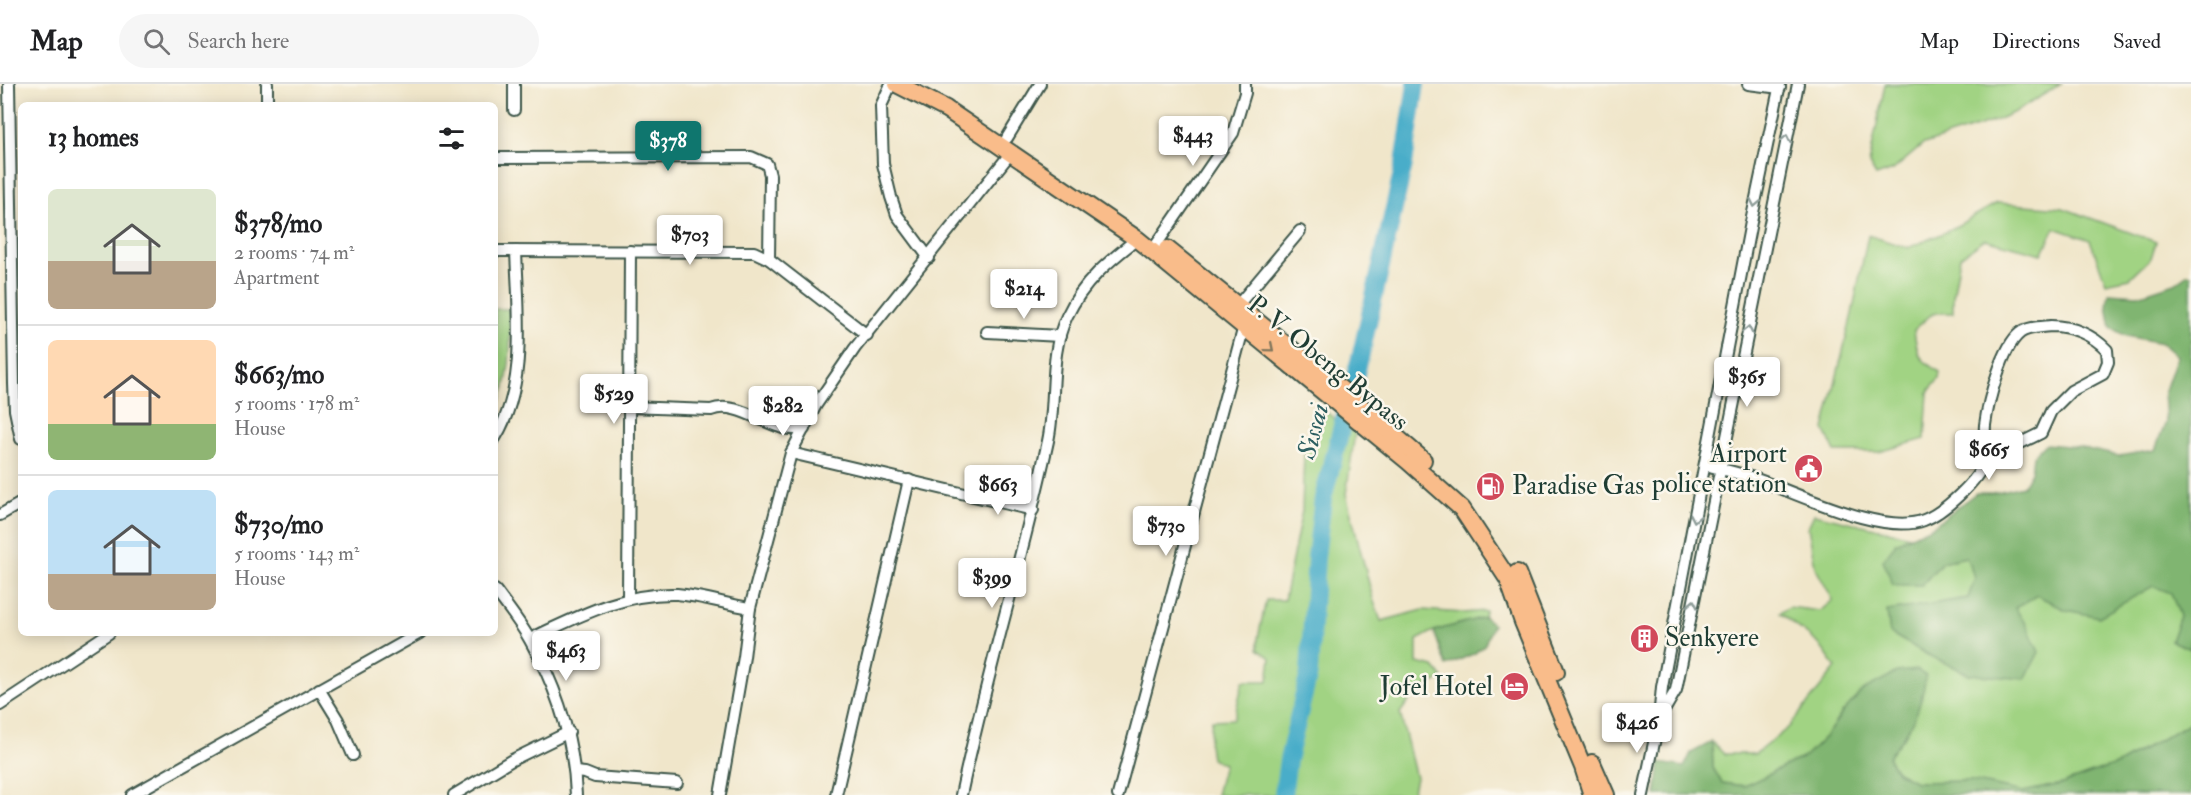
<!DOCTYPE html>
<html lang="en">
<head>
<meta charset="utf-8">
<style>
  :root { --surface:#fff; --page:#f6f6f6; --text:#202124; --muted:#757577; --line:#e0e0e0; --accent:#0f766e }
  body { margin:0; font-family:"IM FELL Double Pica",serif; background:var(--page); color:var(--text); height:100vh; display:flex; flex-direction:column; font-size:22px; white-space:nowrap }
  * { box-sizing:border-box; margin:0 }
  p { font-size:20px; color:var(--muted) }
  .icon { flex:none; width:33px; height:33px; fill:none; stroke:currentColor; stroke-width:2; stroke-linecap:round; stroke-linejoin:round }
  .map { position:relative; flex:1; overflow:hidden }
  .side { position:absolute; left:18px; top:18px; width:480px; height:534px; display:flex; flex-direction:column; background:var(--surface); border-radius:9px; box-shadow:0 3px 15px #0003 }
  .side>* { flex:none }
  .price { position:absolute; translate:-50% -51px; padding:0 14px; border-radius:6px; background:#fff; color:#222; font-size:20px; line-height:39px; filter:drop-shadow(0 2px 3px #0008) }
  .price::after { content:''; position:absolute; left:50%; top:36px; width:18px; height:14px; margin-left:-9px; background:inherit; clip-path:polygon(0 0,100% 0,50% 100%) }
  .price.active { background:var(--accent); color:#fff }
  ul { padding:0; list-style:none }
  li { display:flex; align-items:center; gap:18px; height:150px; padding:0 30px }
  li+li { border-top:2px solid var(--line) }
  li span { display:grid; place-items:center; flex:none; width:168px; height:120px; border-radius:9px; color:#555 }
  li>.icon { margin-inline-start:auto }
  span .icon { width:72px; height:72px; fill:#fffc; stroke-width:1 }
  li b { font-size:26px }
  h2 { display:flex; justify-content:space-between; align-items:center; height:72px; padding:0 30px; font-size:26px }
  header { display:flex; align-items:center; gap:36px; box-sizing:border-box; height:84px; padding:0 30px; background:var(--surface); border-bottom:2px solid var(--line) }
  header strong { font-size:28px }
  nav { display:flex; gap:33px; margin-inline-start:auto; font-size:21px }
  .search { width:420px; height:54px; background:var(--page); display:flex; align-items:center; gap:15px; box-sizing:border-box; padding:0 21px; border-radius:33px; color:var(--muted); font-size:22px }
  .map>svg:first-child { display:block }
  .green { fill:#a1d383; stroke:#60885c; stroke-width:1.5 }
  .forest { fill:#80b571; stroke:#507952; stroke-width:1.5 }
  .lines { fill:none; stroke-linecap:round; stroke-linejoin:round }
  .river { stroke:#49adc9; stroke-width:18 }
  .minor-casing { stroke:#3e564a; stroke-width:14 }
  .highway-casing { stroke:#3e564a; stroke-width:20 }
  .minor { stroke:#fff; stroke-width:10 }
  .highway { stroke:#f9bc8a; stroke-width:16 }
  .oneway { stroke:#8f9e9a }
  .oneway2 { stroke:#81765b }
  .labels { text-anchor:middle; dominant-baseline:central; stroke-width:5; stroke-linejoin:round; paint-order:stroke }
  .street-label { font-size:26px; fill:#1f3d34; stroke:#fbf7ec }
  .poi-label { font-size:26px; fill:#1f3d34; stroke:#fbf7ec; text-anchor:end }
  .water-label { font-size:27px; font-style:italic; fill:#2c5f61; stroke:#fbf7ec }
</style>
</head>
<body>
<header>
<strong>Map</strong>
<div class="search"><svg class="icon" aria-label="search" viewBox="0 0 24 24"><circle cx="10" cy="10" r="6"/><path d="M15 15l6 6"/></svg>Search here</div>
<nav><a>Map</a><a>Directions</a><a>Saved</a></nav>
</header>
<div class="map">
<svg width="2191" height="711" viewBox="0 0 2191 711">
  <rect width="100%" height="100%" fill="#fbf7ec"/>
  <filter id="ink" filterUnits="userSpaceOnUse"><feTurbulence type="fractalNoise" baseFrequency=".0167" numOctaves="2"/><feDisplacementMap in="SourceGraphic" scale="12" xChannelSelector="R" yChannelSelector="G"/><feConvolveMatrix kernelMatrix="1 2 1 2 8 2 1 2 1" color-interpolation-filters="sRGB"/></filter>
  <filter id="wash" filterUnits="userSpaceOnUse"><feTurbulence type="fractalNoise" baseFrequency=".008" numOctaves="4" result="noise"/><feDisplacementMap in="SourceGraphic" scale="24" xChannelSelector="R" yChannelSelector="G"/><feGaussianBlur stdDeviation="1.35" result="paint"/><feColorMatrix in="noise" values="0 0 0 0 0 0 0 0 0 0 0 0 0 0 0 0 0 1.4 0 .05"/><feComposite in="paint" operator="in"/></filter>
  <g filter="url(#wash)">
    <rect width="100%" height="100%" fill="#f0e6ca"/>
    <g class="green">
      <path d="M1885 0H2061L2017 27 1992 38 1924 60 1893 86 1876 92 1869 80Z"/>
      <path d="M1997 119 2063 124 2156 158 2151 174 2130 194 2106 199 2090 156 2055 144 2042 170 1985 155 1960 173 1953 213V229H1933L1914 246C1917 270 1918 276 1940 288L1939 295 1928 308 1925 355 1879 368H1835L1824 345 1852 230 1868 151 1908 164 1948 147Z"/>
      <path d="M495 225H509C511 259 512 297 495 328Z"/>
      <path d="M1319 323 1355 349 1346 410 1373 515 1381 537 1423 526 1463 529 1485 527 1484 533 1434 547 1417 556V579L1434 583 1443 594 1416 607 1400 629 1416 694 1412 711H1216L1224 680 1211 675 1209 660 1212 636 1234 635 1243 597H1268L1271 574 1258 565V554L1266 516H1284L1302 427 1304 370Z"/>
      <path d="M1814 430 1910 452 1896 459 1922 501 1942 478 1966 473 1975 494 1969 514 1887 528 1890 549 1928 571 1969 590 2026 540 2014 524 2037 511 2066 526 2134 512 2153 502 2171 508 2180 532 2171 557 2191 565V638L2118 680 2062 700 2023 708 1971 697 1916 698 1897 688 1888 673 1907 649 1863 606 1842 629 1826 652 1806 672 1745 702 1722 699 1713 684 1712 658 1724 670H1755L1789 643 1836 584 1819 560 1780 529 1789 523 1820 527 1833 516 1815 483 1808 443Z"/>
    </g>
    <g class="forest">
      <path d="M2188 190 2191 191V565L2171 557 2180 532 2171 509 2153 502 2099 533 2066 526 2037 511 2015 524 2026 540 2039 568 2025 595 1969 590 1928 571 1890 549 1887 527 1968 514 1975 494 1966 473 1942 478 1922 501H1893L1883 476 1896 459 1933 442 1976 409H1992L2023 402 2031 388 2033 372 2045 360 2078 363 2119 372 2155 366 2166 338 2164 309 2177 272 2162 259 2126 252 2111 244 2107 222 2109 209 2138 211 2175 199Z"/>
      <path d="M1484 533 1493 540 1485 560 1475 569 1446 582 1434 547Z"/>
      <path d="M1917 586 1926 592C1920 629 1911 644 1888 673L1897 688 1916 698 1971 697 2023 708 2062 700 2118 680 2191 638V711H1656L1660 679 1684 683 1691 669 1712 658 1713 684 1722 699 1745 702 1806 672 1826 652 1842 629 1863 606 1897 588Z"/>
    </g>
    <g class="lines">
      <path class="river" d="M1283 711 1288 676 1309 589 1316 474 1323 414 1361 270 1404 80 1416 0"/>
    </g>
  </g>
  <g filter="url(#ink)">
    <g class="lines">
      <defs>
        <g id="minor">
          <path d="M9 0 14 300 15 326 21 355"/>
          <path d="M267 0V21"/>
          <path d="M514 0V26"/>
          <path d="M891 0 881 22 883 80 891 113 897 131 929 174"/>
          <path d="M1748 0 1780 4"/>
          <path d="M1007 54 1040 0"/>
          <path d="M495 74 751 73 767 80 770 91 769 175"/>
          <path d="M495 167 754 168 769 175 867 251"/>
          <path d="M1152 167 1233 49 1245 9V0"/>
          <path d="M1238 221 1300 147"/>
          <path d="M987 248 1060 252"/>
          <path d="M629 323 711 326C733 317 759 337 780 343 787 346 796 345 804 345"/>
          <path d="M495 354C528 301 518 227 516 167"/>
          <path d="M791 369 1033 426"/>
          <path d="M1706 381C1720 385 1735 388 1750 393 1792 406 1882 453 1924 436 1943 429 1978 397 1985 377 1987 369 1984 351 1985 341 1988 318 2002 263 2020 249 2027 243 2041 243 2051 242 2072 242 2093 251 2107 266L2108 278 2103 290 2071 307 2051 327 2041 349 1986 376"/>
          <path d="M0 431 21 419"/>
          <path d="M495 506C507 522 520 538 530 556 557 604 574 655 576 711"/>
          <path d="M628 514 630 167"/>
          <path d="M530 555C577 533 624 508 677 510 701 512 726 520 750 524"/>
          <path d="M319 605 338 636 353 671"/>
          <path d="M0 621 109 549"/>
          <path d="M1662 630 1676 606 1798 0"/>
          <path d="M575 688 585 689 595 693 677 699"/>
          <path d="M132 711 420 549"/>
          <path d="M454 711 512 676 569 648"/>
          <path d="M720 711 744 573 750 524 791 369 816 321 855 264 1010 70"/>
          <path d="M836 711 909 396"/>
          <path d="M961 711C986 592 1022 476 1048 357 1057 316 1048 271 1067 232 1083 198 1109 177 1137 155"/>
          <path d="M1118 711 1244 242"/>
          <path d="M1643 711 1659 635 1662 603 1751 138 1780 0"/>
        </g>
        <g id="highway">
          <path d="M897 0 946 25 1137 155 1408 377 1462 425 1508 495 1523 538 1583 683 1592 711"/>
          <path d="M1167 165 1343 307 1423 376"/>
          <path d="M1517 489 1556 588"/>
          <path d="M1592 679 1606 711"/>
        </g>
      </defs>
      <use href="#minor" class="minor-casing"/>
      <use href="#highway" class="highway-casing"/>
      <use href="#minor" class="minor"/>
      <use href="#highway" class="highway"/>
    </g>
    <defs><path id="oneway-chevron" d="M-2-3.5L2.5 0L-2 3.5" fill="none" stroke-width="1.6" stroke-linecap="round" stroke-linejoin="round" transform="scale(1.5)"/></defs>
    <g class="oneway">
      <use href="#oneway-chevron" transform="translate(1786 55) rotate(-78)"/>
      <use href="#oneway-chevron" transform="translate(1755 119) rotate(102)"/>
      <use href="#oneway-chevron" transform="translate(1748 246) rotate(-79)"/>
      <use href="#oneway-chevron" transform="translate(1695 434) rotate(101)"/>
      <use href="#oneway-chevron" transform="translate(1693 520) rotate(-79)"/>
    </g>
    <use class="oneway2" href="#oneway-chevron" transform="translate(1270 264) rotate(40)"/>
  </g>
  <defs>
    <symbol id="civic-disc" viewBox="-11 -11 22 22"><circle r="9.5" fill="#d1495b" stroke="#fbf7ec"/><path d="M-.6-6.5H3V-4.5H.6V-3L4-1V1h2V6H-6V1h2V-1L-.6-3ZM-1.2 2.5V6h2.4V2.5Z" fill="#fff"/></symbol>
    <symbol id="fuel-disc" viewBox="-11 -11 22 22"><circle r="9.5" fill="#d1495b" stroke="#fbf7ec"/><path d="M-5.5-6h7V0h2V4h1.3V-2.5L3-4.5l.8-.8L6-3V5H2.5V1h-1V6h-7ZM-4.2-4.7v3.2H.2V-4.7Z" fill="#fff"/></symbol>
    <symbol id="building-disc" viewBox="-11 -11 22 22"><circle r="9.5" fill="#d1495b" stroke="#fbf7ec"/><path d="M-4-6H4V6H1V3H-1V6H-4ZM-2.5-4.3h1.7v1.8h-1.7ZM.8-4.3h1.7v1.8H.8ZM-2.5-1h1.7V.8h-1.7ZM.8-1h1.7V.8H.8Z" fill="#fff"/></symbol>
    <symbol id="hotel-disc" viewBox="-11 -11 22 22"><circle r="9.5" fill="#d1495b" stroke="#fbf7ec"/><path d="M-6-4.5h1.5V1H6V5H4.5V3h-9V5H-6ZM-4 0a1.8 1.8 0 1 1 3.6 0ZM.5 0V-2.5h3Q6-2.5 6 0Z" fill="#fff"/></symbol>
  </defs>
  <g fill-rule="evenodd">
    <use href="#civic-disc" x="1792" y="368" width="33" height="33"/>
    <use href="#fuel-disc" x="1474" y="386" width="33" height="33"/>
    <use href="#building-disc" x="1628" y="538" width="33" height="33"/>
    <use href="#hotel-disc" x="1498" y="586" width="33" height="33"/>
  </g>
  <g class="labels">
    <g class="street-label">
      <text transform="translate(1328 279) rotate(39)">P. V. Obeng Bypass</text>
    </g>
    <g class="poi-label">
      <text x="1787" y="370">Airport<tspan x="1787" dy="30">police station</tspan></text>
      <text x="1512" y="402" text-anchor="start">Paradise Gas</text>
      <text x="1665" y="554" text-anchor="start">Senkyere</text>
      <text x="1493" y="603">Jofel Hotel</text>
    </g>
    <g class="water-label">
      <text transform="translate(1313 347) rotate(-75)">Sissai</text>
    </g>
  </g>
</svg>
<b class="price" style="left:1193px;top:83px">$443</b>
<b class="price active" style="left:668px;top:88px">$378</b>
<b class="price" style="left:690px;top:182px">$703</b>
<b class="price" style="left:1024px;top:236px">$214</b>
<b class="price" style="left:1747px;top:324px">$365</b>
<b class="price" style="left:614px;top:341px">$529</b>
<b class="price" style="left:783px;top:353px">$282</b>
<b class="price" style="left:1989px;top:397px">$665</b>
<b class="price" style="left:998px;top:432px">$663</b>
<b class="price" style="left:1166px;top:473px">$730</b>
<b class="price" style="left:992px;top:525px">$399</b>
<b class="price" style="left:566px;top:598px">$463</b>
<b class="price" style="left:1637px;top:670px">$426</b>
<section class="side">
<h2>13 homes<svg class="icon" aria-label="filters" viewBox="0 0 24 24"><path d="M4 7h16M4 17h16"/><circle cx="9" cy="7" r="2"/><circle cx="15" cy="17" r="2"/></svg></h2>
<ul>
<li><span style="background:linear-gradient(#dfe7d0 60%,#b9a48a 0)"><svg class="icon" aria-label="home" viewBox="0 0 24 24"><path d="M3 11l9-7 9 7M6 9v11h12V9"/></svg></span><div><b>$378/mo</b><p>2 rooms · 74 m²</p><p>Apartment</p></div></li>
<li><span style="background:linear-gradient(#ffd9b3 70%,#8fb573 0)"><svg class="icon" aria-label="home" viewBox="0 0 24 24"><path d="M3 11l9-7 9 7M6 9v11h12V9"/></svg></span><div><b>$663/mo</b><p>5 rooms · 178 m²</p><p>House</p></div></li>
<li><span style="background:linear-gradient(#bfe0f5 70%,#b9a48a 0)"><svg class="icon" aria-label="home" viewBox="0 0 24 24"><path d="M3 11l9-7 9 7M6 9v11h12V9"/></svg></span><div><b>$730/mo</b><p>5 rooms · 143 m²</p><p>House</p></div></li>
</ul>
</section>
</div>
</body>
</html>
